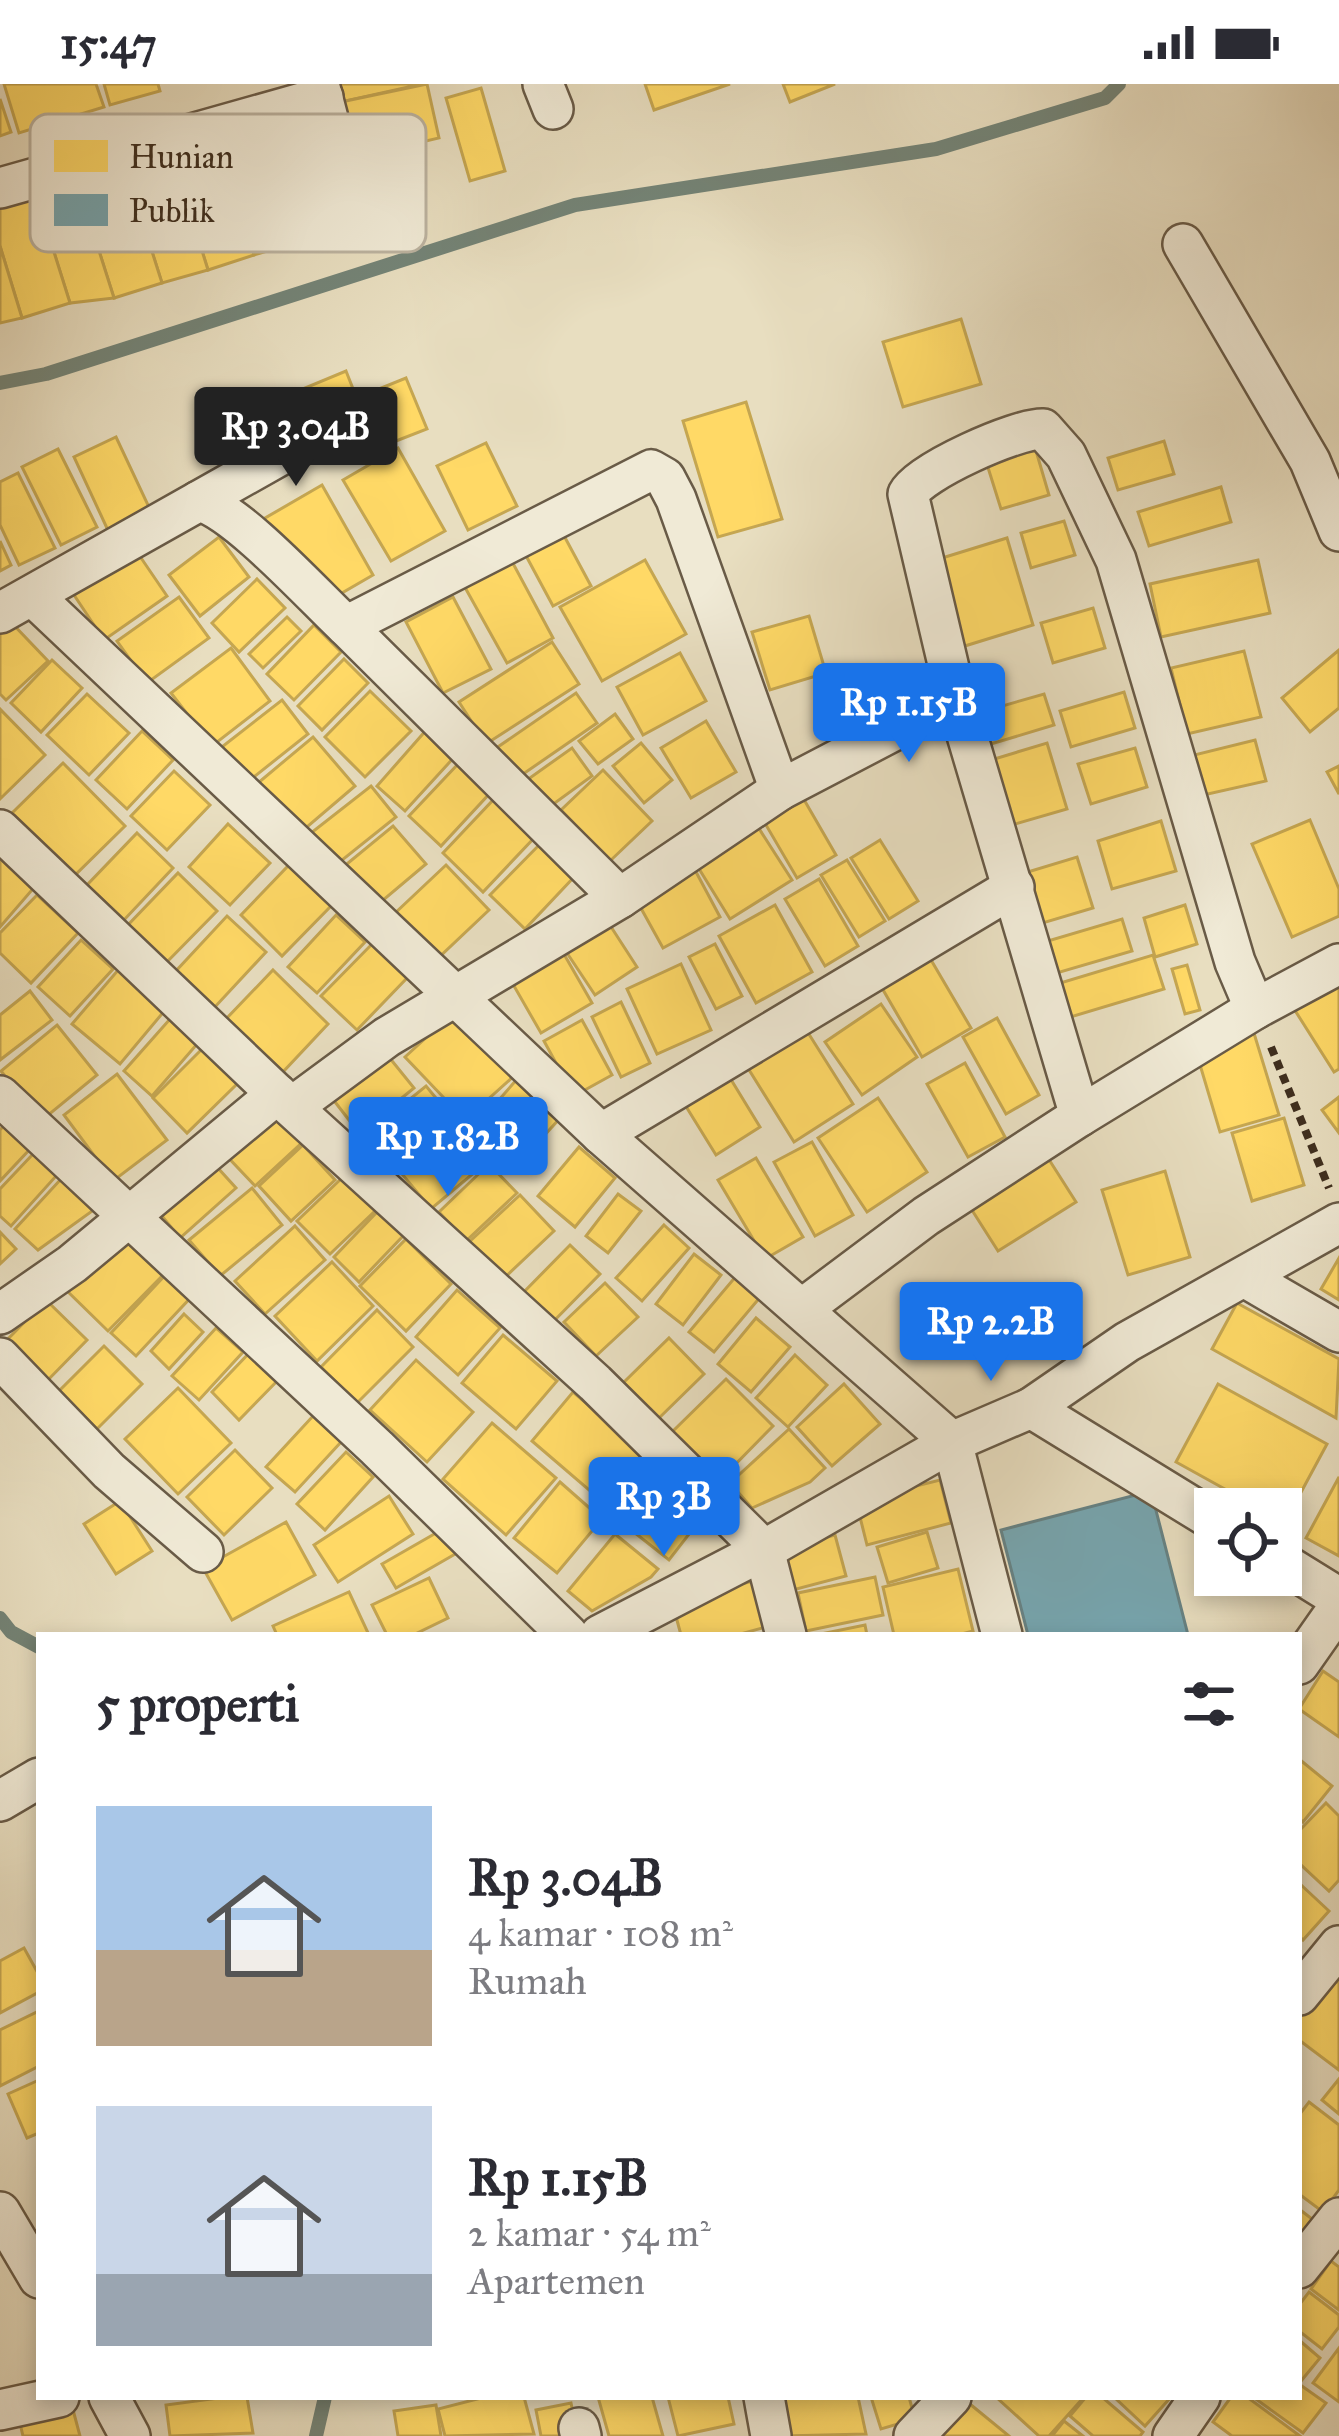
<!DOCTYPE html>
<html lang="id">
<head>
<meta charset="utf-8">
<style>
  :root { --surface:#fff; --page:#f2f2f3; --text:#2b2b33; --muted:#7c7c81; --accent:#1a73e8 }
  body { margin:0; font-family:"IM FELL Great Primer",serif; background:var(--page); color:var(--text); height:100vh; display:flex; flex-direction:column; font-size:45px; white-space:nowrap }
  * { box-sizing:border-box; margin:0 }
  p { font-size:39px; color:var(--muted) }
  .icon { flex:none; width:66px; height:66px; fill:none; stroke:currentColor; stroke-width:2; stroke-linecap:round; stroke-linejoin:round }
  .map { position:relative; flex:1; overflow:hidden }
  .panel { position:absolute; left:36px; top:1548px; width:1266px; height:768px; display:flex; flex-direction:column; background:var(--surface); border-radius:0px; box-shadow:0 6px 18px #0003 }
  .panel>* { flex:none }
  .buttons { position:absolute; left:1194px; top:1404px; display:grid; gap:24px }
  .buttons a { display:grid; place-items:center; width:108px; height:108px; border-radius:0px; background:var(--surface); box-shadow:0 6px 18px #0003; font-size:60px }
  .price { position:absolute; translate:-50% -102px; padding:0 27px; border-radius:12px; background:var(--accent); color:#fff; font-size:39px; line-height:78px; filter:drop-shadow(0 3px 6px #0008) }
  .price::after { content:''; position:absolute; left:50%; top:72px; width:36px; height:27px; margin-left:-18px; background:inherit; clip-path:polygon(0 0,100% 0,50% 100%) }
  .price.selected { background:#222; color:#fff }
  ul { padding:0; list-style:none }
  li { display:flex; align-items:center; gap:36px; height:300px; padding:0 60px }
  li span { display:grid; place-items:center; flex:none; width:336px; height:240px; border-radius:0px; color:#555 }
  li>.icon { margin-inline-start:auto }
  span .icon { width:144px; height:144px; fill:#fffc; stroke-width:1 }
  li b { font-size:51px }
  h2 { display:flex; justify-content:space-between; align-items:center; height:144px; padding:0 60px; font-size:51px }
  .status { display:flex; justify-content:space-between; align-items:center; height:84px; padding:0 60px; background:var(--surface); direction:ltr }
  .status svg { height:33px; fill:currentColor }
  .map>svg:first-child { display:block }
  .homes { fill:#ffd966; stroke:#c5a651; stroke-width:3 }
  .public { fill:#76a5af; stroke:#668284; stroke-width:3 }
  .lines { fill:none; stroke-linecap:round; stroke-linejoin:round }
  .stream { stroke:#748477; stroke-width:14 }
  .street-casing { stroke:#695b47; stroke-width:44 }
  .path { stroke:#3f2f1f; stroke-width:8; stroke-dasharray:9 6; stroke-linecap:butt }
  .street { stroke:#f0ead6; stroke-width:39 }
  .key { fill:#f0ead6; stroke:#bbb29f; stroke-width:3 }
  .key-label { font-size:33px; fill:#3f2f1f }
</style>
</head>
<body>
<div class="status"><b>15:47</b><svg viewBox="0 0 49 12"><path d="M0 12V9h3v3zM5 12V6h3v6zM10 12V3h3v9zM15 12V0h3v12zM26 1h20v11H26zM47 4h2v5h-2z"/></svg></div>
<div class="map">
<svg width="1339" height="2352" viewBox="0 0 1339 2352">
  <rect width="100%" height="100%" fill="#e8dec0"/>
  <filter id="stains"><feTurbulence type="fractalNoise" baseFrequency=".00167" numOctaves="4"/><feColorMatrix values="0 0 0 0 .2 0 0 0 0 .09 0 0 0 0 .02 0 0 0 .5 -.17"/></filter>
  <radialGradient id="worn" r=".72"><stop offset=".6" stop-color="#630" stop-opacity="0"/><stop offset="1" stop-color="#630" stop-opacity=".3"/></radialGradient>
  <g class="homes">
    <path d="M4 0H96L104 23 19 49Z"/>
    <path d="M104 0H158L160 7 110 21Z"/>
    <path d="M337 0H422L341 18Z"/>
    <path d="M427 0 439 54 354 74 341 18Z"/>
    <path d="M645 0H730L654 26Z"/>
    <path d="M783 0H835L790 18Z"/>
    <path d="M481 4 505 87 470 97 446 14Z"/>
    <path d="M0 15 11 48 0 52Z"/>
    <path d="M260 51 294 159 254 171 221 64Z"/>
    <path d="M221 64 254 171 208 186 174 77Z"/>
    <path d="M174 77 208 186 162 199 128 92Z"/>
    <path d="M128 92 162 199 114 214 80 107Z"/>
    <path d="M80 107 114 214 70 219 36 111Z"/>
    <path d="M36 111 70 219 22 234 0 162V123Z"/>
    <path d="M0 162 22 234 0 239Z"/>
    <path d="M961 235 981 300 903 323 883 258Z"/>
    <path d="M346 287 359 320 300 343 288 311Z"/>
    <path d="M406 294 427 345 396 357 376 306Z"/>
    <path d="M746 318 782 435 718 453 683 337Z"/>
    <path d="M116 353 155 436 112 455 74 373Z"/>
    <path d="M1164 357 1174 390 1118 406 1108 374Z"/>
    <path d="M486 359 517 422 468 446 437 382Z"/>
    <path d="M1034 360 1049 411 1001 425 985 374Z"/>
    <path d="M398 364 445 447 391 477 343 396Z"/>
    <path d="M58 365 97 443 61 461 22 383Z"/>
    <path d="M18 389 55 464 19 481 0 441V398Z"/>
    <path d="M322 401 373 491 328 517 260 437Z"/>
    <path d="M1221 403 1231 438 1149 462 1138 428Z"/>
    <path d="M1064 437 1075 471 1031 484 1021 449Z"/>
    <path d="M562 448 591 502 553 522 524 468Z"/>
    <path d="M219 453 249 493 200 532 169 491Z"/>
    <path d="M1007 454 1033 541 955 565 929 478Z"/>
    <path d="M0 457 11 481 0 487Z"/>
    <path d="M137 468 167 512 104 556 74 511Z"/>
    <path d="M509 472 553 554 507 579 462 498Z"/>
    <path d="M645 476 686 550 602 597 560 523Z"/>
    <path d="M1258 476 1270 529 1161 553 1150 500Z"/>
    <path d="M257 495 285 524 239 568 212 539Z"/>
    <path d="M179 513 209 554 147 599 117 557Z"/>
    <path d="M453 513 491 585 443 609 406 538Z"/>
    <path d="M1093 524 1105 564 1053 579 1041 539Z"/>
    <path d="M809 532 826 589 770 606 752 548Z"/>
    <path d="M287 533 301 547 263 584 249 570Z"/>
    <path d="M7 534 48 577 6 616 0 610V538Z"/>
    <path d="M314 541 341 568 294 616 267 590Z"/>
    <path d="M552 558 579 600 486 660 459 618Z"/>
    <path d="M231 564 270 617 212 662 171 609Z"/>
    <path d="M1339 566V624L1310 648 1282 614Z"/>
    <path d="M1244 567 1261 633 1187 650 1171 584Z"/>
    <path d="M680 569 706 617 643 651 617 603Z"/>
    <path d="M344 575 368 599 322 646 298 622Z"/>
    <path d="M52 576 82 604 41 648 11 619Z"/>
    <path d="M370 607 411 647 365 693 325 653Z"/>
    <path d="M1124 608 1135 644 1071 663 1060 627Z"/>
    <path d="M576 609 597 639 513 697 492 667Z"/>
    <path d="M87 610 129 649 89 691 47 651Z"/>
    <path d="M1044 610 1054 641 988 661 978 629Z"/>
    <path d="M282 616 308 650 245 700 218 666Z"/>
    <path d="M0 625 45 671 0 715Z"/>
    <path d="M615 630 633 655 598 680 579 657Z"/>
    <path d="M706 637 736 688 691 714 661 664Z"/>
    <path d="M429 643 458 669 405 727 377 702Z"/>
    <path d="M142 647 173 676 127 725 96 696Z"/>
    <path d="M313 653 355 702 300 749 258 699Z"/>
    <path d="M1255 656 1266 697 1199 712 1190 672Z"/>
    <path d="M641 659 672 696 644 719 613 682Z"/>
    <path d="M1047 659 1067 725 998 745 978 680Z"/>
    <path d="M572 664 592 692 548 724 527 696Z"/>
    <path d="M1135 664 1147 703 1091 720 1078 680Z"/>
    <path d="M63 679 125 742 71 795 10 731Z"/>
    <path d="M459 679 491 708 441 762 409 732Z"/>
    <path d="M1339 682V710L1327 688Z"/>
    <path d="M603 686 652 737 610 777 561 726Z"/>
    <path d="M174 687 210 721 167 766 131 732Z"/>
    <path d="M371 702 396 733 336 781 311 749Z"/>
    <path d="M799 707 836 771 797 794 759 729Z"/>
    <path d="M495 714 535 753 483 808 443 769Z"/>
    <path d="M749 729 792 796 730 835 688 767Z"/>
    <path d="M1310 736 1339 805V832L1292 853 1252 760Z"/>
    <path d="M1161 737 1176 787 1112 805 1098 757Z"/>
    <path d="M228 740 270 779 230 821 189 783Z"/>
    <path d="M393 742 426 780 375 823 342 784Z"/>
    <path d="M137 749 173 784 124 836 87 801Z"/>
    <path d="M880 756 918 817 889 835 851 774Z"/>
    <path d="M541 759 575 792 525 845 490 811Z"/>
    <path d="M5 770 38 799 0 843V777Z"/>
    <path d="M1077 773 1093 824 1036 841 1021 790Z"/>
    <path d="M847 776 885 837 859 853 821 791Z"/>
    <path d="M289 781 331 822 282 872 241 831Z"/>
    <path d="M446 781 489 826 435 877 393 831Z"/>
    <path d="M695 786 720 833 663 864 637 817Z"/>
    <path d="M178 789 217 827 165 880 126 843Z"/>
    <path d="M819 795 858 862 825 882 785 815Z"/>
    <path d="M37 811 78 849 31 899 0 869V849Z"/>
    <path d="M775 821 812 888 756 919 719 852Z"/>
    <path d="M1185 821 1197 860 1155 873 1144 834Z"/>
    <path d="M336 831 365 858 317 909 288 883Z"/>
    <path d="M227 832 266 868 214 924 175 888Z"/>
    <path d="M604 832 637 883 595 911 561 860Z"/>
    <path d="M1122 835 1132 867 1050 891 1041 859Z"/>
    <path d="M81 856 113 885 70 932 38 903Z"/>
    <path d="M557 858 592 919 541 949 506 888Z"/>
    <path d="M372 860 407 894 357 946 321 912Z"/>
    <path d="M715 860 742 912 716 925 689 873Z"/>
    <path d="M924 864 971 944 922 973 875 892Z"/>
    <path d="M1153 871 1164 905 1057 937 1047 903Z"/>
    <path d="M681 880 711 946 657 970 627 905Z"/>
    <path d="M1187 881 1200 926 1185 930 1172 885Z"/>
    <path d="M119 885 166 925 120 980 72 940Z"/>
    <path d="M273 886 328 940 281 990 225 936Z"/>
    <path d="M1339 886V985L1334 988 1289 917Z"/>
    <path d="M30 907 52 936 0 976V931Z"/>
    <path d="M621 918 650 979 621 993 592 933Z"/>
    <path d="M881 920 917 973 862 1011 825 958Z"/>
    <path d="M454 928 514 992 465 1036 405 973Z"/>
    <path d="M997 934 1039 1011 1006 1030 963 953Z"/>
    <path d="M170 935 198 959 152 1012 124 987Z"/>
    <path d="M582 936 612 991 574 1012 544 957Z"/>
    <path d="M800 936 853 1020 794 1058 741 973Z"/>
    <path d="M57 941 97 991 41 1037 1 987Z"/>
    <path d="M1253 946 1279 1031 1220 1048 1195 964Z"/>
    <path d="M380 962 414 1004 359 1049 325 1005Z"/>
    <path d="M202 965 237 1000 187 1049 153 1014Z"/>
    <path d="M965 979 1005 1053 968 1073 927 1000Z"/>
    <path d="M727 989 760 1043 716 1071 682 1016Z"/>
    <path d="M117 990 167 1056 113 1097 64 1031Z"/>
    <path d="M518 994 561 1033 512 1087 470 1049Z"/>
    <path d="M426 1002 488 1077 431 1125 368 1049Z"/>
    <path d="M1339 1013V1049L1322 1026Z"/>
    <path d="M878 1014 927 1088 867 1128 818 1054Z"/>
    <path d="M275 1018 307 1054 255 1102 222 1067Z"/>
    <path d="M1284 1034 1304 1101 1252 1117 1232 1049Z"/>
    <path d="M6 1039 31 1064 0 1097V1046Z"/>
    <path d="M812 1058 853 1131 815 1152 774 1078Z"/>
    <path d="M303 1061 335 1096 291 1137 259 1102Z"/>
    <path d="M579 1063 615 1094 575 1143 538 1112Z"/>
    <path d="M1041 1063 1076 1118 998 1167 963 1112Z"/>
    <path d="M33 1070 57 1091 11 1142 0 1132V1105Z"/>
    <path d="M207 1072 236 1104 180 1154 152 1120Z"/>
    <path d="M756 1074 803 1153 765 1175 718 1096Z"/>
    <path d="M489 1080 517 1109 466 1157 439 1128Z"/>
    <path d="M1165 1087 1190 1173 1128 1191 1102 1106Z"/>
    <path d="M343 1093 376 1126 330 1170 297 1137Z"/>
    <path d="M61 1095 95 1125 38 1166 15 1145Z"/>
    <path d="M252 1104 282 1141 220 1192 189 1156Z"/>
    <path d="M618 1110 641 1127 608 1169 586 1152Z"/>
    <path d="M520 1111 554 1147 502 1196 468 1159Z"/>
    <path d="M379 1126 404 1151 359 1198 334 1173Z"/>
    <path d="M122 1141 168 1186 108 1247 62 1202Z"/>
    <path d="M664 1141 689 1164 642 1217 616 1194Z"/>
    <path d="M295 1142 325 1176 265 1230 235 1197Z"/>
    <path d="M0 1148 16 1165 0 1180Z"/>
    <path d="M406 1155 451 1200 406 1247 360 1202Z"/>
    <path d="M570 1161 600 1190 549 1242 519 1213Z"/>
    <path d="M694 1170 721 1191 683 1241 656 1220Z"/>
    <path d="M1339 1174V1216L1321 1205Z"/>
    <path d="M332 1178 373 1222 317 1277 275 1232Z"/>
    <path d="M170 1186 195 1209 136 1272 111 1249Z"/>
    <path d="M737 1191 762 1211 714 1268 689 1248Z"/>
    <path d="M605 1199 638 1233 596 1272 564 1238Z"/>
    <path d="M457 1206 500 1244 458 1291 416 1253Z"/>
    <path d="M46 1216 87 1256 47 1297 6 1257Z"/>
    <path d="M1237 1219 1339 1275 1336 1334 1212 1265Z"/>
    <path d="M377 1226 413 1263 357 1319 321 1283Z"/>
    <path d="M184 1230 203 1248 169 1285 151 1267Z"/>
    <path d="M756 1234 790 1263 751 1308 718 1280Z"/>
    <path d="M216 1244 243 1268 199 1316 172 1292Z"/>
    <path d="M503 1251 557 1297 516 1345 462 1299Z"/>
    <path d="M669 1254 704 1290 656 1337 620 1302Z"/>
    <path d="M104 1262 142 1300 97 1345 59 1307Z"/>
    <path d="M254 1264 282 1292 239 1336 212 1308Z"/>
    <path d="M795 1271 827 1301 788 1343 756 1314Z"/>
    <path d="M416 1276 473 1328 427 1378 370 1326Z"/>
    <path d="M726 1295 773 1342 719 1397 671 1349Z"/>
    <path d="M844 1300 880 1340 832 1382 797 1343Z"/>
    <path d="M1218 1300 1327 1360 1285 1438 1281 1436V1425H1261L1176 1378Z"/>
    <path d="M178 1304 231 1359 178 1410 125 1355Z"/>
    <path d="M573 1308 645 1369 603 1418 532 1357Z"/>
    <path d="M313 1332 341 1358 295 1408 266 1383Z"/>
    <path d="M492 1339 556 1394 506 1451 443 1395Z"/>
    <path d="M789 1345 825 1384 810 1398 752 1424 730 1399Z"/>
    <path d="M235 1366 272 1404 224 1451 187 1413Z"/>
    <path d="M346 1368 373 1393 325 1446 297 1420Z"/>
    <path d="M1339 1393V1472L1306 1454Z"/>
    <path d="M940 1396 951 1439 867 1461 856 1417Z"/>
    <path d="M676 1397 710 1423 669 1476 635 1449Z"/>
    <path d="M560 1398 602 1435 557 1489 514 1454Z"/>
    <path d="M389 1412 413 1450 338 1498 314 1461Z"/>
    <path d="M120 1417 152 1467 116 1490 84 1440Z"/>
    <path d="M286 1438 315 1491 232 1536 203 1484Z"/>
    <path d="M443 1445 457 1469 396 1504 382 1480Z"/>
    <path d="M927 1448 938 1484 888 1499 877 1463Z"/>
    <path d="M615 1450 658 1485 651 1493 592 1527 568 1507Z"/>
    <path d="M835 1451 846 1492 789 1507 778 1466Z"/>
    <path d="M958 1485 973 1547 958 1551H894L883 1503Z"/>
    <path d="M875 1493 883 1531 806 1547 798 1509Z"/>
    <path d="M429 1494 448 1534 413 1551H387L372 1521Z"/>
    <path d="M753 1497 766 1543 737 1551H681L672 1518Z"/>
    <path d="M349 1508 369 1551H277L273 1542Z"/>
    <path d="M865 1541 867 1551H816Z"/>
    <path d="M1323 1587 1339 1598V1653L1299 1625Z"/>
    <path d="M1299 1675 1332 1702 1303 1738 1299 1734Z"/>
    <path d="M1326 1719 1339 1732V1796L1329 1807 1299 1779V1747Z"/>
    <path d="M1299 1799 1329 1827 1303 1856 1299 1852Z"/>
    <path d="M24 1864 39 1891V1908L0 1929V1877Z"/>
    <path d="M1322 1886 1339 1899V1986L1299 1956V1917Z"/>
    <path d="M39 1927V1982L0 2002V1946Z"/>
    <path d="M1339 1995V2030L1322 2016Z"/>
    <path d="M39 1996V2049L27 2054 8 2010Z"/>
    <path d="M1309 2018 1339 2041V2106L1323 2128 1299 2110V2031Z"/>
    <path d="M1299 2125 1316 2138 1299 2161Z"/>
    <path d="M1331 2177 1339 2183V2226L1311 2205Z"/>
    <path d="M1309 2208 1339 2231V2243L1322 2265 1299 2247V2221Z"/>
    <path d="M1299 2256 1320 2274 1301 2297 1299 2296Z"/>
    <path d="M1339 2264V2318L1313 2299Z"/>
    <path d="M1299 2300 1326 2319 1303 2349 1253 2313H1299Z"/>
    <path d="M226 2313H247L253 2349 170 2352 166 2321Z"/>
    <path d="M485 2313H524L534 2350 445 2352 438 2325Z"/>
    <path d="M598 2313H652L663 2352H609Z"/>
    <path d="M668 2313H728L734 2340 678 2352Z"/>
    <path d="M774 2313H858L866 2350 782 2352Z"/>
    <path d="M909 2313 915 2335 881 2345 871 2313Z"/>
    <path d="M996 2313H1084L1049 2352H1039Z"/>
    <path d="M1086 2313H1102L1143 2348 1140 2352H1093L1070 2332Z"/>
    <path d="M1114 2313H1171L1145 2342Z"/>
    <path d="M1231 2313H1247L1300 2352H1232L1213 2338Z"/>
    <path d="M965 2316 1009 2352H935Z"/>
    <path d="M571 2319 578 2352H541L536 2326Z"/>
    <path d="M436 2321 441 2352H398L394 2327Z"/>
    <path d="M72 2322 80 2352H23L19 2335Z"/>
    <path d="M1064 2337 1083 2352H1052Z"/>
  </g>
  <path class="public" d="M1151 1407 1188 1551H1028L1001 1446Z"/>
  <g class="lines">
    <g class="stream">
      <path d="M0 299 46 290 575 121 936 65 1105 14 1119 0"/>
      <path d="M0 1534 11 1548 39 1563"/>
      <path d="M316 2352 325 2313"/>
    </g>
    <defs>
      <g id="street">
        <path d="M319 0 353 130"/>
        <path d="M543 0 553 25"/>
        <path d="M0 104 323 13"/>
        <path d="M1183 160 1310 377 1339 447"/>
        <path d="M199 417 293 364 368 337"/>
        <path d="M33 512 601 1050 952 1358 1002 1551"/>
        <path d="M0 529 199 417C237 427 314 512 346 542"/>
        <path d="M956 614 908 410C919 388 1017 344 1043 345L1066 371 1116 476 1235 878 1255 925"/>
        <path d="M0 746 277 1010 595 1299 764 1466 786 1551"/>
        <path d="M620 814 346 542 651 386 665 394 676 415 780 706"/>
        <path d="M0 1012 377 1364 568 1551"/>
        <path d="M292 1023 387 953 620 814 780 706 956 614 1080 1032 926 1132 802 1225"/>
        <path d="M1080 1032 1255 925 1339 880"/>
        <path d="M601 1050 1014 803"/>
        <path d="M1246 1194 1339 1248"/>
        <path d="M0 1230 72 1180 277 1010"/>
        <path d="M0 1274 109 1387 203 1468"/>
        <path d="M1031 1324 1127 1258 1339 1139"/>
        <path d="M1281 1478 1339 1514"/>
        <path d="M600 1551 764 1466 952 1358 1031 1324 1215 1437"/>
        <path d="M1299 1580 1339 1523"/>
        <path d="M0 1717 39 1694"/>
        <path d="M1299 1911 1339 1862"/>
        <path d="M0 2128 39 2194"/>
        <path d="M1299 2184 1339 2134"/>
        <path d="M109 2313 130 2352"/>
        <path d="M764 2313 771 2352"/>
        <path d="M0 2326 59 2313"/>
        <path d="M579 2344 581 2352"/>
        <path d="M914 2352 951 2313"/>
        <path d="M1173 2352 1200 2313"/>
      </g>
    </defs>
    <use href="#street" class="street-casing"/>
    <path class="path" d="M1271 963 1329 1104"/>
    <use href="#street" class="street"/>
  </g>
  <rect x="30" y="30" width="396" height="138" rx="18" class="key"/>
  <rect x="54" y="56" width="54" height="32" fill="#ffd966"/>
  <rect x="54" y="110" width="54" height="32" fill="#76a5af"/>
  <g class="key-label">
    <text x="129" y="84">Hunian</text>
    <text x="129" y="138">Publik</text>
  </g>
  <rect width="100%" height="100%" filter="url(#stains)"/>
  <rect width="100%" height="100%" fill="url(#worn)"/>
</svg>
<div class="buttons">
<a><svg class="icon" aria-label="locate" viewBox="0 0 24 24"><circle cx="12" cy="12" r="6"/><path d="M12 2v4M12 18v4M2 12h4M18 12h4"/></svg></a>
</div>
<b class="price selected" style="left:296px;top:405px">Rp 3.04B</b>
<b class="price" style="left:909px;top:681px">Rp 1.15B</b>
<b class="price" style="left:448px;top:1115px">Rp 1.82B</b>
<b class="price" style="left:991px;top:1300px">Rp 2.2B</b>
<b class="price" style="left:664px;top:1475px">Rp 3B</b>
<section class="panel">
<h2>5 properti<svg class="icon" aria-label="filters" viewBox="0 0 24 24"><path d="M4 7h16M4 17h16"/><circle cx="9" cy="7" r="2"/><circle cx="15" cy="17" r="2"/></svg></h2>
<ul>
<li><span style="background:linear-gradient(#a9c7e8 60%,#b9a48a 0)"><svg class="icon" aria-label="home" viewBox="0 0 24 24"><path d="M3 11l9-7 9 7M6 9v11h12V9"/></svg></span><div><b>Rp 3.04B</b><p>4 kamar · 108 m²</p><p>Rumah</p></div></li>
<li><span style="background:linear-gradient(#c9d6e8 70%,#9aa5b1 0)"><svg class="icon" aria-label="home" viewBox="0 0 24 24"><path d="M3 11l9-7 9 7M6 9v11h12V9"/></svg></span><div><b>Rp 1.15B</b><p>2 kamar · 54 m²</p><p>Apartemen</p></div></li>
</ul>
</section>
</div>
</body>
</html>
